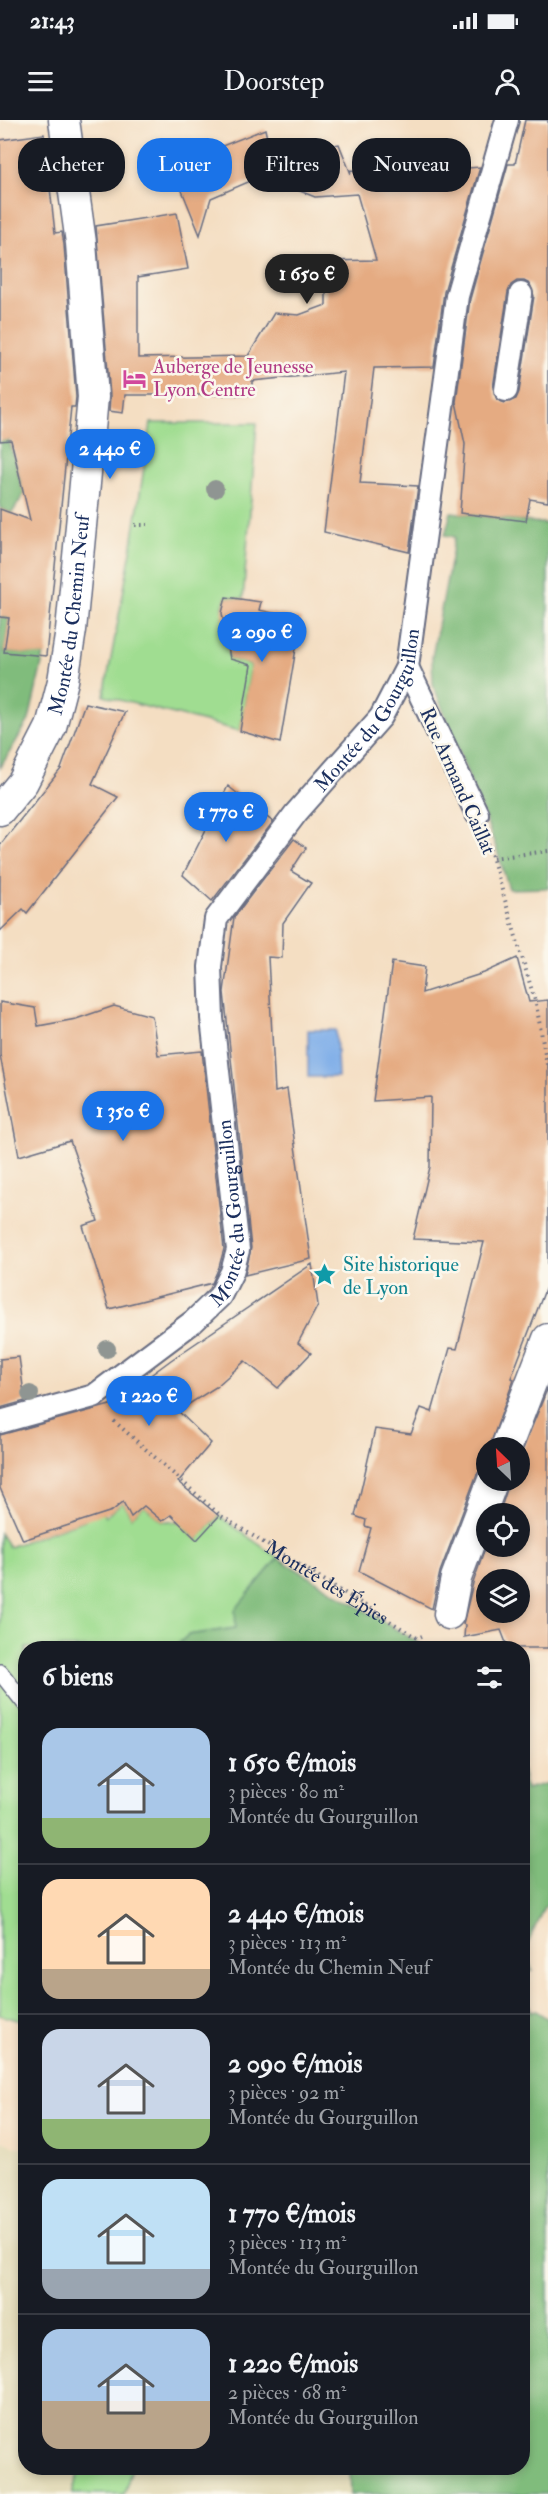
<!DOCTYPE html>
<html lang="fr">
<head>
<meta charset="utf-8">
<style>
  :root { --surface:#171b24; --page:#20242c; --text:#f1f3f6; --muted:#9ea1a6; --line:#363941; --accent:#1a73e8 }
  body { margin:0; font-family:"IM FELL Double Pica",serif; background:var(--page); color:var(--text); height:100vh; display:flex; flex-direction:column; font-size:22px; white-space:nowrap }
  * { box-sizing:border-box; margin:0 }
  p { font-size:20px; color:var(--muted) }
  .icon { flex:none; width:33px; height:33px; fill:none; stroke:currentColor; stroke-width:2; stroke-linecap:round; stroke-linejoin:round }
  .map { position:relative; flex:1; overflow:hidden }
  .panel { position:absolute; left:18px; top:1521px; width:512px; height:834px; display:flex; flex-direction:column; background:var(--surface); border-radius:24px; box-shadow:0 3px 9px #0003 }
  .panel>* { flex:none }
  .hud { position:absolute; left:18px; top:18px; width:513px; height:54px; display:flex; gap:12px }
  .needle { width:39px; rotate:335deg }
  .controls { position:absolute; left:476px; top:1317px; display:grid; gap:12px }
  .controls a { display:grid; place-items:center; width:54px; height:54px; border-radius:50%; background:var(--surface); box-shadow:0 3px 9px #0003; font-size:30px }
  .price { position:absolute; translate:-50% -51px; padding:0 14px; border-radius:21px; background:var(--accent); color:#fff; font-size:20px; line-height:39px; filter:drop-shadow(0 2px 3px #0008) }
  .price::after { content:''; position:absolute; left:50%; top:36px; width:18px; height:14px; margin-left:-9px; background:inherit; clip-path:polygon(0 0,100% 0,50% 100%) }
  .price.on { background:#222; color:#fff }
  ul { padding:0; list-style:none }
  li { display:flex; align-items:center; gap:18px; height:150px; padding:0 24px }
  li+li { border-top:2px solid var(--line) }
  li span { display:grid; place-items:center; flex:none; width:168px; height:120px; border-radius:18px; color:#555 }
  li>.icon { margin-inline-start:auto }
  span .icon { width:72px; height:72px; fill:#fffc; stroke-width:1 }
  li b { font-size:26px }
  h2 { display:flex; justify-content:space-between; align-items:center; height:72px; padding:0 24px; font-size:26px }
  .chip { padding:0 21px; border-radius:24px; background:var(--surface); box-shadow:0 3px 9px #0003; font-size:21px; line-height:54px }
  .chip.on { background:var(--accent); color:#fff }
  .status { display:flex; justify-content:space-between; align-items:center; height:42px; padding:0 30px; background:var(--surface); direction:ltr }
  .status svg { height:16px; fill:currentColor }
  header { display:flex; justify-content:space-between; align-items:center; height:78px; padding:0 24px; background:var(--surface); font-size:27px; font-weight:600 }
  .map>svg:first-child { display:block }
  .built { fill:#e3dbba }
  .green { fill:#a0dd91; stroke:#5e8678; stroke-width:1.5 }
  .forest { fill:#80bc7b; stroke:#4e766c; stroke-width:1.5 }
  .water { fill:#7eade8; stroke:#4c6ea3; stroke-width:1.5 }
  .building { fill:#e5ab82; fill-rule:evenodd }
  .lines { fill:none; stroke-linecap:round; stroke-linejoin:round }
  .service-casing { stroke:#676c81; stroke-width:18 }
  .pedestrian-casing { stroke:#676c81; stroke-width:26 }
  .minor-casing { stroke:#676c81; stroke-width:33 }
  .path { stroke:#676c81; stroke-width:4; stroke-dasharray:1.5 4.5; stroke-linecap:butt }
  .service { stroke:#fff; stroke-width:15 }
  .pedestrian { stroke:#fff; stroke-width:22 }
  .minor { stroke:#fff; stroke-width:30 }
  .tree { fill:#8f9592 }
  .labels { text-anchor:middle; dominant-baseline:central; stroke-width:5; stroke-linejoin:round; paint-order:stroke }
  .hotel-label { font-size:20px; fill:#b23c85; stroke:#fbf7ec; text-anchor:start }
  .street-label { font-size:20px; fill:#1b2f5e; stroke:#fbf7ec }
  .culture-label { font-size:20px; fill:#0d838f; stroke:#fbf7ec; text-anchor:start }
</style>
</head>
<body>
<div class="status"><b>21:43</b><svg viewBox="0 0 49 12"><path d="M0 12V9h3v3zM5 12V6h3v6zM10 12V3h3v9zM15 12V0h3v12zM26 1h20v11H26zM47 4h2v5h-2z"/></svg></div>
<header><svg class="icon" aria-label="menu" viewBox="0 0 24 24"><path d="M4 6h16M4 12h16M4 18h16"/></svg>Doorstep<svg class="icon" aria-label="person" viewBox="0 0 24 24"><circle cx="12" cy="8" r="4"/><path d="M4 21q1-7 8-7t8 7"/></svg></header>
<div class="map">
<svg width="548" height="2374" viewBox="0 0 548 2374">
  <rect width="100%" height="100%" fill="#fbf7ec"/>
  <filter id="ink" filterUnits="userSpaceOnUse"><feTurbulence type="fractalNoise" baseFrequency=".0167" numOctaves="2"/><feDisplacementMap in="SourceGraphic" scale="12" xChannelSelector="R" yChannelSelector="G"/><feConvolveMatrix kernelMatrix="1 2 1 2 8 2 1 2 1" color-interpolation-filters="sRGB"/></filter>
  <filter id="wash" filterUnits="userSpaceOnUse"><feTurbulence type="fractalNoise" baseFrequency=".008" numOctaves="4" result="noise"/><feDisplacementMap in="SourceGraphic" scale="24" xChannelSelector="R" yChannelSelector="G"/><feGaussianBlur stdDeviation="1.35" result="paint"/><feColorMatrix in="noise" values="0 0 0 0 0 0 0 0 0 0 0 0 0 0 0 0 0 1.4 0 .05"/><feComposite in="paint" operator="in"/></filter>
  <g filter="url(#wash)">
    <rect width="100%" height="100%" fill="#f4dec2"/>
    <path class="built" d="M0 2021 25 2029 26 2348H350L351 2374H0Z"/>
    <g class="green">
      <path d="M151 303H257L243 479 226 477 222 489 230 539 251 545 240 611 104 576 131 431Z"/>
      <path d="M97 1379 105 1397 123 1382 131 1397 144 1386 162 1401 179 1402 197 1420 219 1396 278 1438 248 1474 236 1508 188 1515 174 1528H26L25 1902 0 1895V1413L9 1427 85 1400Z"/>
      <path d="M80 2348H132L124 2374H72Z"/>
    </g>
    <g class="forest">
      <path d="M9 320 24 374 12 393 0 389V321Z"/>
      <path d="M451 392 548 404V768L509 769 496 727 433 564 432 537 455 417 445 415Z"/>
      <path d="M0 497 9 498 4 532 44 535 29 600 0 648Z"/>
      <path d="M278 1438 427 1528H174L188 1515 236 1508 235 1490Z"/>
      <path d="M522 1650 526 1669 548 1663V1785L544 1787 525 1830 532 1851 522 1853Z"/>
      <path d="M522 1858 531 1892 536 1891 548 1899V2374H351L350 2348H522Z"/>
    </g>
    <path class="water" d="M308 910H336L338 957H308Z"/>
    <g id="blocks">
      <g class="building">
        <path d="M525 0H548V382L530 379 526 401 460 393 465 324 456 282 470 179 508 44H515ZM517 161H524L530 164 534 176 519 272 516 279 505 283 497 280 493 268 508 172 511 165Z"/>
        <path d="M265 9 271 37 339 24 351 54 350 50 416 52 480 47 444 172 434 247 374 248 360 363 418 366 409 432 324 412 344 252 252 261V275H125L123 293 109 291 110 276 96 106 177 93 188 149 138 157V238L248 236 274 193 299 195 326 185V141L376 140 357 74 315 77 262 56 211 78 200 115 172 46Z"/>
        <path d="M44 14 55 113 62 112 64 125 76 277 75 287H71L46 536 4 532 9 498 0 497V389L30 400 11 320 0 321V20Z"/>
        <path d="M226 477 261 482 259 490 301 499 280 623 240 611 251 545 230 539 222 493Z"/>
        <path d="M85 583 125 592 92 664 118 677 27 793 23 789 0 811V725L61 649Z"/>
        <path d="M228 666 273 702 212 781 183 755Z"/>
        <path d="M294 719 306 728 291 751 311 763 283 803 282 838 268 837 275 972 287 969 311 1139 245 1155 251 1128 224 872 234 797Z"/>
        <path d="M517 838 529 882 548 880V1162L511 1258 514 1259 489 1328H486V1345L477 1354 440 1452 432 1489 359 1451 371 1408 365 1406 366 1400 355 1396 375 1309 411 1314 421 1288 432 1292 450 1228 457 1229 484 1122 413 1119 430 1047 431 977 373 981 392 842 425 847 422 873 484 853Z"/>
        <path d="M0 882 35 888 38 906 76 899 114 886 152 896 158 935 202 931 224 1129 219 1147 212 1163 109 1189 83 1106 98 1101 70 1021 19 1036 0 935Z"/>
        <path d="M312 1144 318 1185 298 1223 311 1233 278 1268 245 1241 216 1267 178 1291 211 1323 178 1362 219 1396 197 1420 171 1395 162 1401 144 1386 131 1397 123 1382 112 1391 23 1420 0 1368V1315L110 1285 171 1240Z"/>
        <path d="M19 1237 25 1281 0 1288V1239Z"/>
        <path d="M548 1267V1528H508L501 1510 464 1517 465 1505 463 1504 473 1463 486 1426H519V1394H499L510 1360H519V1339ZM486 1460H519V1492H486Z"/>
      </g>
    </g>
  </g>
  <g filter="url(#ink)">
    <use href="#blocks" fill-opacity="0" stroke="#676c81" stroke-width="1.5"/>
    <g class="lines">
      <defs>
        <path id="service" d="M0 1552 26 1585"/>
        <g id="pedestrian">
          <path d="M506 270 521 174"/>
          <path d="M407 547 477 694"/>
          <path id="s2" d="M0 1302 94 1276 194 1201 220 1176 232 1152 238 1130 212 898 210 847 216 799 296 693 381 597 407 547 457 176 507 0"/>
        </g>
        <g id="minor">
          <path id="s3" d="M0 690 23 662 51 607 63 561 71 510 83 385 93 277 81 123 64 0"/>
          <path d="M506 1328 548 1219"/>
          <path d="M449 1494 456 1458 493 1360"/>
        </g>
      </defs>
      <use href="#service" class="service-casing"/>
      <use href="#pedestrian" class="pedestrian-casing"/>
      <use href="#minor" class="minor-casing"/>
      <g class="path">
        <path d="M135 405H148"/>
        <path d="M488 723 536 884 548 950"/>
        <path d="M493 738 548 731"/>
        <path id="s1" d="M114 1301 221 1396 417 1518 422 1516"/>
      </g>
      <use href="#service" class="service"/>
      <use href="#pedestrian" class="pedestrian"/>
      <use href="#minor" class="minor"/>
    </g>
    <g class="tree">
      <circle cx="215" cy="369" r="9"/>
      <circle cx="107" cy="1229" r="9"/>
      <circle cx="30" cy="1274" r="9"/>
    </g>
  </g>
  <defs>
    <symbol id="hotel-bare" viewBox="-9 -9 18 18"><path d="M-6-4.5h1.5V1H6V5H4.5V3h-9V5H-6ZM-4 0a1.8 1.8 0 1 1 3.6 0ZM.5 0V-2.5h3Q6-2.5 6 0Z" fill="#d1479c" stroke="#fbf7ec" stroke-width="2.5" paint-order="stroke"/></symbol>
    <symbol id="sight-bare" viewBox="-9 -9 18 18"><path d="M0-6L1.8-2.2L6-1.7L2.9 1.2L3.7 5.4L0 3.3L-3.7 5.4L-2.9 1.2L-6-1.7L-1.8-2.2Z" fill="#0f9aa8" stroke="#fbf7ec" stroke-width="2.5" paint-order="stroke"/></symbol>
  </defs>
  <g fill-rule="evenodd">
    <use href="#hotel-bare" x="118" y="242" width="33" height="33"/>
    <use href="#sight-bare" x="308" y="1138" width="33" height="33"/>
  </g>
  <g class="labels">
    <g class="hotel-label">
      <text x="153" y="246">Auberge de Jeunesse<tspan x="153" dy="23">Lyon Centre</tspan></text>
    </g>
    <g class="street-label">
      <text stroke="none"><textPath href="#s3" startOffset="212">Montée du Chemin Neuf</textPath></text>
      <text stroke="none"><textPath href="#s2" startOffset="902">Montée du Gourguillon</textPath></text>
      <text transform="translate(458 661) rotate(66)">Rue Armand Caillat</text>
      <text stroke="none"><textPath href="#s2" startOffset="344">Montée du Gourguillon</textPath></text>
      <text stroke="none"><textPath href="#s1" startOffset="268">Montée des Épies</textPath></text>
    </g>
    <g class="culture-label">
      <text x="343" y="1144">Site historique<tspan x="343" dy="23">de Lyon</tspan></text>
    </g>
  </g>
</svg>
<div class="controls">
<a><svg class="needle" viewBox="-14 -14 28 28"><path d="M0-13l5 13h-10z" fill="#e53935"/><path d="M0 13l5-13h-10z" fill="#9ea1a6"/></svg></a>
<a><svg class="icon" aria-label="locate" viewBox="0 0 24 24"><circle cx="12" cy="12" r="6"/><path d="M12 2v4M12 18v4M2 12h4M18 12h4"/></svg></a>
<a><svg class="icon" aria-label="layers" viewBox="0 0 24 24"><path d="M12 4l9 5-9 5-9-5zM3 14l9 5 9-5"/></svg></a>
</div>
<b class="price on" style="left:307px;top:185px">1 650 €</b>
<b class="price" style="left:110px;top:360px">2 440 €</b>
<b class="price" style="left:262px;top:543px">2 090 €</b>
<b class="price" style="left:226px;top:723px">1 770 €</b>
<b class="price" style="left:123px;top:1022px">1 350 €</b>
<b class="price" style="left:149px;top:1307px">1 220 €</b>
<div class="hud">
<a class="chip">Acheter</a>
<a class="chip on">Louer</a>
<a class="chip">Filtres</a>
<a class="chip">Nouveau</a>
</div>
<section class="panel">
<h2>6 biens<svg class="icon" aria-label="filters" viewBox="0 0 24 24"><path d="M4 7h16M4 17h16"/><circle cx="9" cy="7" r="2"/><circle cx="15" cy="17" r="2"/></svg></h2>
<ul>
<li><span style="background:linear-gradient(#a9c7e8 75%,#8fb573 0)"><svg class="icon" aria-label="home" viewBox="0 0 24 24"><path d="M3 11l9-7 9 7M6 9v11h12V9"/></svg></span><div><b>1 650 €/mois</b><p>3 pièces · 80 m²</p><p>Montée du Gourguillon</p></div></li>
<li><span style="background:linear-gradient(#ffd9b3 75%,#b9a48a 0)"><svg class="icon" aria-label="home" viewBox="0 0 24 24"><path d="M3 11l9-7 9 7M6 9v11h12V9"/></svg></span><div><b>2 440 €/mois</b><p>3 pièces · 113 m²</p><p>Montée du Chemin Neuf</p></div></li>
<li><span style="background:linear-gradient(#c9d6e8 75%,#8fb573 0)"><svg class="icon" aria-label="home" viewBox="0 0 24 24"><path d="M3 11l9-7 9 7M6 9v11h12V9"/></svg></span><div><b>2 090 €/mois</b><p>3 pièces · 92 m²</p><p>Montée du Gourguillon</p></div></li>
<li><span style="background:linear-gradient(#bfe0f5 75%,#9aa5b1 0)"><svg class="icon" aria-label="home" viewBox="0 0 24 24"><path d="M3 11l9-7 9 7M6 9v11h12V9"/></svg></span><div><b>1 770 €/mois</b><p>3 pièces · 113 m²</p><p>Montée du Gourguillon</p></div></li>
<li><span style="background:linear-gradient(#a9c7e8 60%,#b9a48a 0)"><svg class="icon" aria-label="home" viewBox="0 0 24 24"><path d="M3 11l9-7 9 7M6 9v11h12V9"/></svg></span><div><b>1 220 €/mois</b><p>2 pièces · 68 m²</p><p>Montée du Gourguillon</p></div></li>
</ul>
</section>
</div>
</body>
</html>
